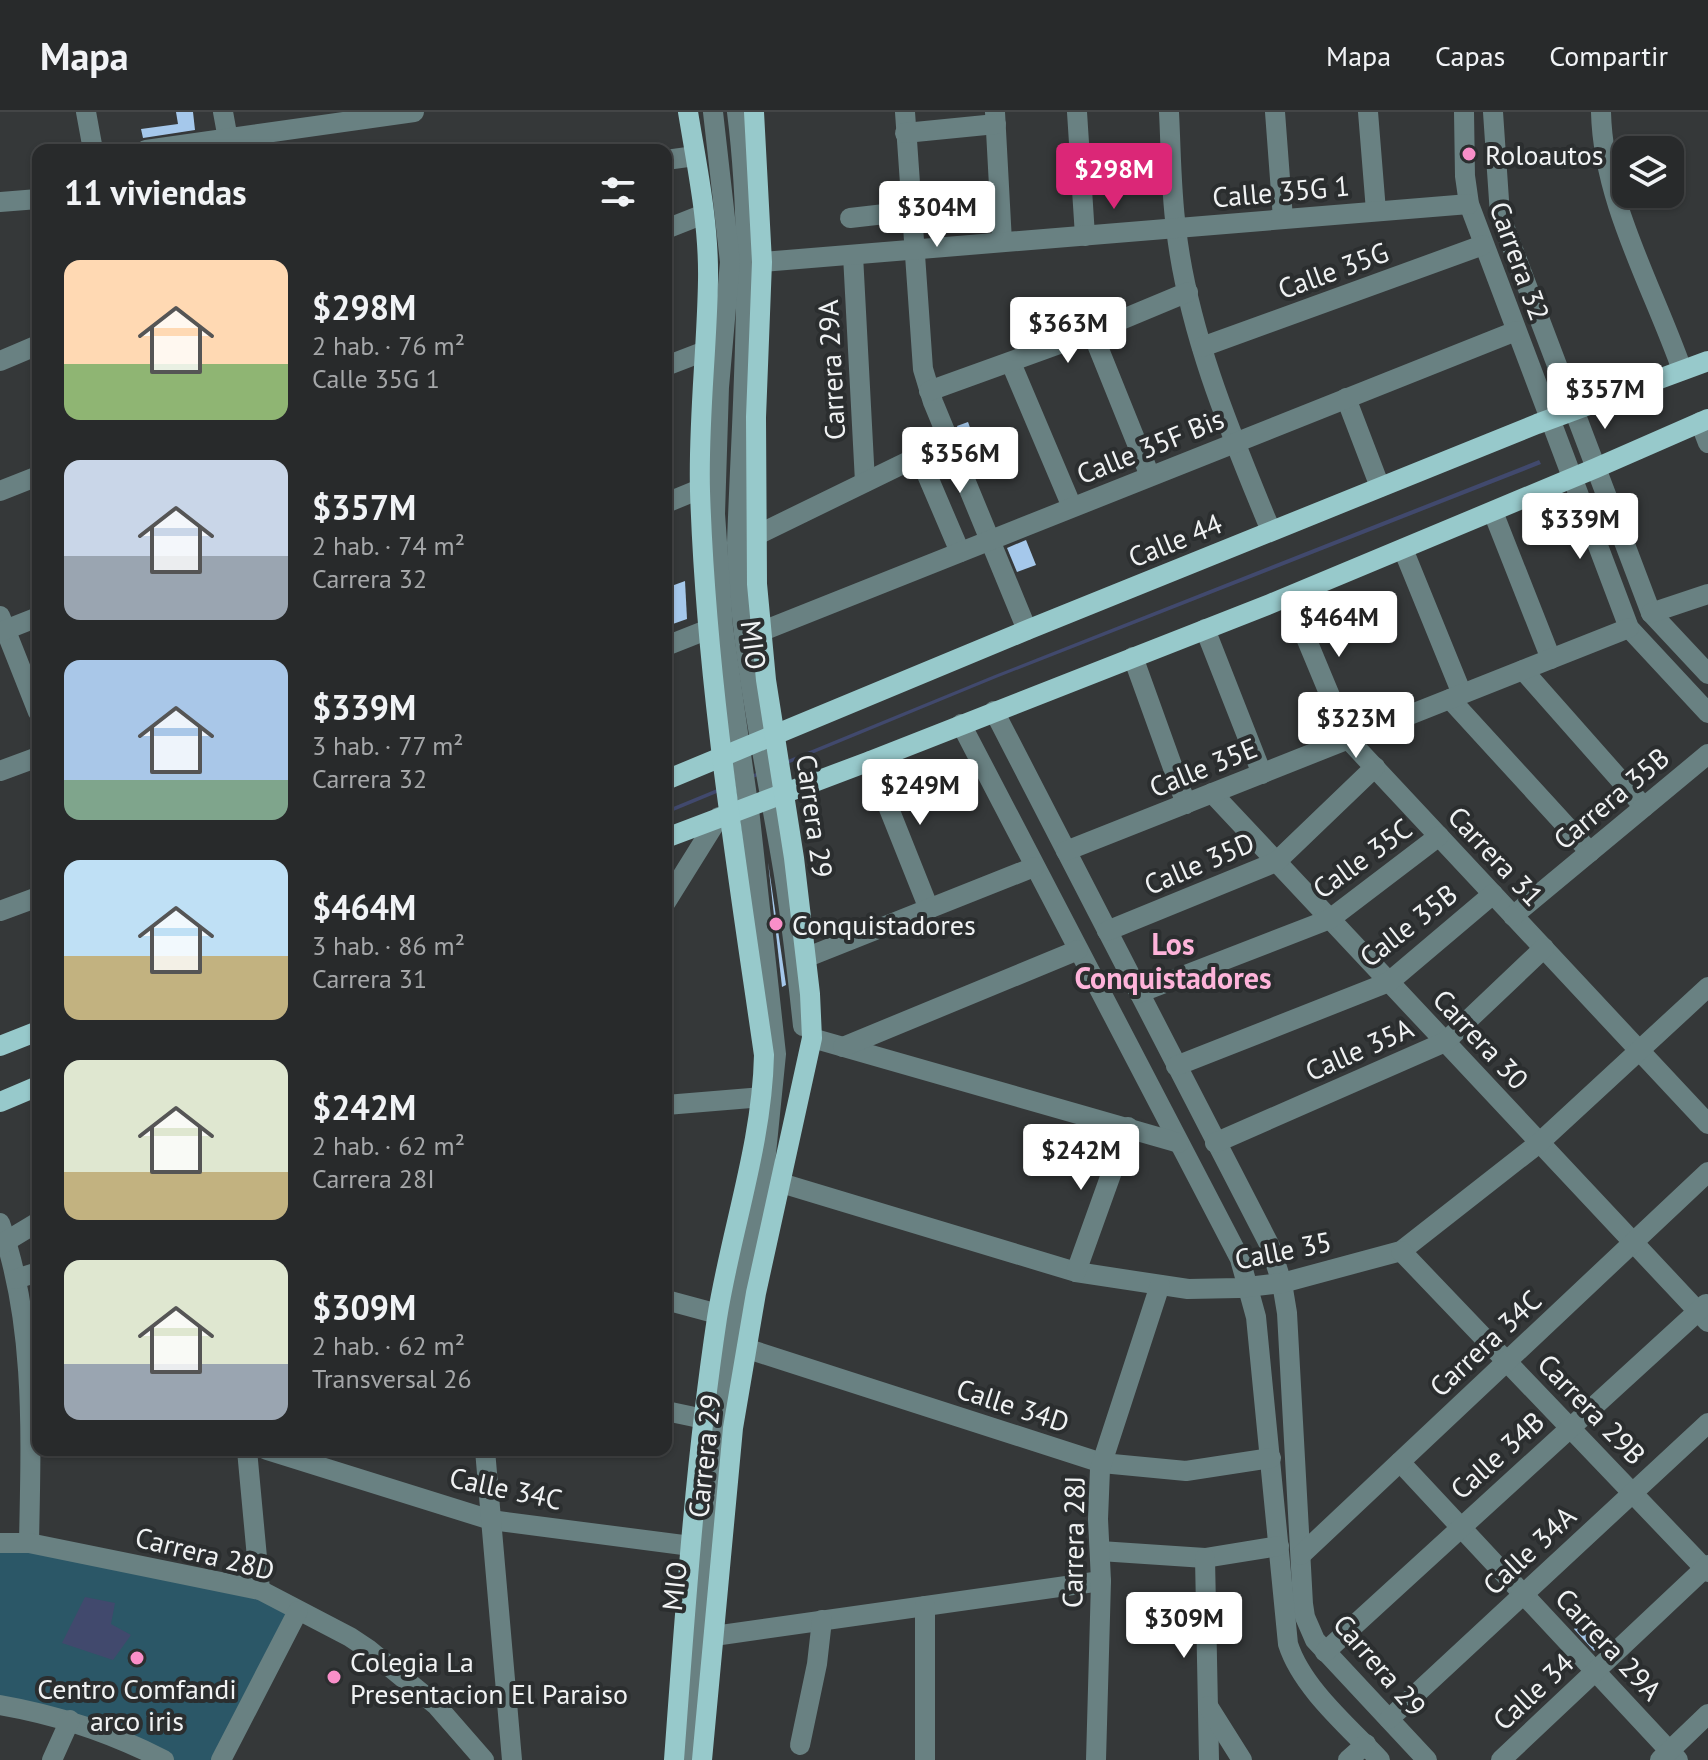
<!DOCTYPE html>
<html lang="es">
<head>
<meta charset="utf-8">
<style>
  :root { --surface:#282a2b; --page:#343637; --text:#f1f3f6; --muted:#a5a7a9; --line:#444647; --accent:#db2777 }
  body { margin:0; font-family:"PT Sans",sans-serif; background:var(--page); color:var(--text); height:100vh; display:flex; flex-direction:column; font-size:30px; white-space:nowrap }
  * { box-sizing:border-box; margin:0 }
  p { font-size:26px; color:var(--muted) }
  .icon { flex:none; width:44px; height:44px; fill:none; stroke:currentColor; stroke-width:2; stroke-linecap:round; stroke-linejoin:round }
  .map { position:relative; flex:1; overflow:hidden }
  .side { position:absolute; left:32px; top:32px; width:640px; height:1312px; display:flex; flex-direction:column; background:var(--surface); border-radius:16px; box-shadow:0 2px 6px #0004,0 0 0 2px var(--line) }
  .side>* { flex:none }
  .controls { position:absolute; left:1612px; top:24px; display:grid; gap:16px }
  .controls a { display:grid; place-items:center; width:72px; height:72px; border-radius:16px; background:var(--surface); box-shadow:0 2px 6px #0004,0 0 0 2px var(--line); font-size:40px }
  .price { position:absolute; translate:-50% -68px; padding:0 18px; border-radius:8px; background:#fff; color:#222; font-size:26px; line-height:52px; filter:drop-shadow(0 2px 4px #0008) }
  .price::after { content:''; position:absolute; left:50%; top:48px; width:24px; height:18px; margin-left:-12px; background:inherit; clip-path:polygon(0 0,100% 0,50% 100%) }
  .price.selected { background:var(--accent); color:#fff }
  ul { padding:0; list-style:none }
  li { display:flex; align-items:center; gap:24px; height:200px; padding:0 32px }
  li span { display:grid; place-items:center; flex:none; width:224px; height:160px; border-radius:16px; color:#555 }
  li>.icon { margin-inline-start:auto }
  span .icon { width:96px; height:96px; fill:#fffc; stroke-width:1 }
  li b { font-size:34px }
  h2 { display:flex; justify-content:space-between; align-items:center; height:96px; padding:0 32px; font-size:34px }
  header { display:flex; align-items:center; gap:48px; box-sizing:border-box; height:112px; padding:0 40px; background:var(--surface); border-bottom:2px solid var(--line) }
  header strong { font-size:38px }
  nav { display:flex; gap:44px; margin-inline-start:auto; font-size:28px }
  .map>svg:first-child { display:block }
  .green { fill:#2b5767 }
  .water { fill:#41496d }
  .building { fill:#a5c8eb }
  .lines { fill:none; stroke-linecap:round; stroke-linejoin:round }
  .minor { stroke:#698182; stroke-width:20 }
  .major { stroke:#97c9cb; stroke-width:20 }
  .poi-dot { fill:#f98fc9; stroke:#2b2e2f; stroke-width:3 }
  .labels { text-anchor:middle; dominant-baseline:central; stroke-width:8; stroke-linejoin:round; paint-order:stroke }
  .poi-label { font-size:28px; fill:#f0f2f3; stroke:#2b2e2f; text-anchor:start }
  .street-label { font-size:28px; fill:#f0f2f3; stroke:#2b2e2f }
  .neighbourhood-label { font-size:30px; font-weight:bold; fill:#feb3da; stroke:#2b2e2f }
</style>
</head>
<body>
<header>
<strong>Mapa</strong>
<nav><a>Mapa</a><a>Capas</a><a>Compartir</a></nav>
</header>
<div class="map">
<svg width="1708" height="1648" viewBox="0 0 1708 1648">
  <rect width="100%" height="100%" fill="#353839"/>
  <path class="green" d="M0 1431 260 1478 298 1499 221 1648H164L0 1593Z"/>
  <g class="water">
    <path d="M1539 348 1541 352 996 566 666 702V698L995 563Z"/>
    <path d="M85 1485 115 1491 111 1512 131 1523 113 1548 62 1531Z"/>
  </g>
  <g class="building">
    <path d="M176 0H193L195 18 143 26 141 17 178 12Z"/>
    <path d="M968 310 980 343 970 347 957 314Z"/>
    <path d="M1562 398 1570 416 1541 428 1533 410Z"/>
    <path d="M1026 428 1036 453 1017 460 1007 436Z"/>
    <path d="M685 469 687 507 670 513 666 502V476Z"/>
    <path d="M768 750 786 873 782 875Z"/>
    <path d="M1589 1503 1609 1525 1594 1539 1574 1517Z"/>
  </g>
  <g class="lines">
    <g class="minor">
      <path d="M86 0 93 38"/>
      <path d="M223 0 230 38"/>
      <path d="M737 0C755 142 742 288 737 431 740 537 763 640 781 745 791 801 797 858 803 914"/>
      <path d="M905 0 923 257 933 290 1027 518"/>
      <path d="M995 0 1002 130"/>
      <path d="M1077 0 1085 124"/>
      <path d="M1169 0C1171 39 1171 78 1176 116 1188 221 1231 322 1271 419"/>
      <path d="M1275 0 1283 107"/>
      <path d="M1368 0 1376 99"/>
      <path d="M1464 0 1465 64 1469 92 1629 516 1708 601"/>
      <path d="M1493 0 1500 103 1651 501 1708 562"/>
      <path d="M1601 0C1603 90 1653 175 1682 258"/>
      <path d="M905 21 996 12"/>
      <path d="M146 38 414 0"/>
      <path d="M666 48 695 44"/>
      <path d="M0 90 38 87"/>
      <path d="M850 106 911 99"/>
      <path d="M666 117 704 102"/>
      <path d="M853 143 865 370"/>
      <path d="M762 150 1469 92"/>
      <path d="M1092 220 1150 364"/>
      <path d="M1202 235 1483 133"/>
      <path d="M0 249 38 233"/>
      <path d="M1011 251 1072 395"/>
      <path d="M666 254 705 239"/>
      <path d="M929 279 1092 220 1188 180"/>
      <path d="M1346 286 1380 375"/>
      <path d="M1700 310 1708 331"/>
      <path d="M919 344 960 440"/>
      <path d="M0 379 38 364"/>
      <path d="M666 391 700 377"/>
      <path d="M1493 400 1551 547"/>
      <path d="M755 424 950 329"/>
      <path d="M1403 437 1462 582"/>
      <path d="M1289 485 1348 627 1708 1012"/>
      <path d="M1651 501 1708 482"/>
      <path d="M0 504 38 600"/>
      <path d="M1205 517 1262 662"/>
      <path d="M0 520 38 505"/>
      <path d="M760 520 1516 219"/>
      <path d="M666 534 709 517"/>
      <path d="M1133 545 1186 692"/>
      <path d="M1523 558 1644 695"/>
      <path d="M1450 587 1590 740"/>
      <path d="M994 599 1270 1134 1282 1171 1287 1201 1303 1492 1305 1505 1315 1528 1427 1648"/>
      <path d="M961 612 1240 1147 1256 1205 1288 1532C1302 1576 1349 1615 1380 1648"/>
      <path d="M870 649 929 797"/>
      <path d="M0 659 38 645"/>
      <path d="M1212 681 1708 1210"/>
      <path d="M1066 739 1629 516"/>
      <path d="M666 790 719 705"/>
      <path d="M0 799 38 785"/>
      <path d="M1513 804 1708 642"/>
      <path d="M1107 819 1276 750 1375 655"/>
      <path d="M805 846 1034 755"/>
      <path d="M1139 881 1330 807 1439 724"/>
      <path d="M812 926 1179 1031"/>
      <path d="M843 935 1078 838"/>
      <path d="M1176 954 1389 870 1493 782"/>
      <path d="M666 993 763 985"/>
      <path d="M1215 1031 1445 930 1544 836"/>
      <path d="M781 1071 1076 1160 1188 1177 1239 1176 1282 1171 1401 1139 1539 1031 1708 875"/>
      <path d="M0 1111C36 1212 31 1326 29 1431"/>
      <path d="M0 1133 38 1110"/>
      <path d="M1401 1139 1708 1460"/>
      <path d="M1076 1160 1128 1015"/>
      <path d="M16 1167 38 1160"/>
      <path d="M666 1188 718 1202"/>
      <path d="M745 1236 1102 1351 1186 1359 1271 1346"/>
      <path d="M666 1299 704 1307"/>
      <path d="M247 1338 260 1478"/>
      <path d="M267 1338 491 1408 691 1434"/>
      <path d="M485 1338 512 1648"/>
      <path d="M1400 1350 1678 1648"/>
      <path d="M0 1431H29L260 1478 350 1525 368 1537 436 1593 484 1648"/>
      <path d="M1100 1439 1205 1446 1279 1434"/>
      <path d="M1301 1443 1708 1060"/>
      <path d="M1205 1446 1209 1648"/>
      <path d="M714 1524 1101 1469"/>
      <path d="M1325 1540 1706 1192"/>
      <path d="M0 1593C58 1603 112 1621 164 1648"/>
      <path d="M1208 1594 1242 1648"/>
      <path d="M1389 1607 1708 1311"/>
      <path d="M800 1633 817 1552 822 1508"/>
      <path d="M52 1648 70 1608"/>
      <path d="M221 1648 298 1499"/>
      <path d="M688 1648 720 1288 730 1226 763 1071 776 942 750 706 723 515 715 402 719 275 730 150 713 0"/>
      <path d="M925 1648V1494"/>
      <path d="M1096 1648 1101 1469 1098 1407 1100 1357 1160 1173"/>
      <path d="M1348 1648 1366 1632"/>
      <path d="M1501 1648 1708 1453"/>
      <path d="M1660 1648 1708 1602"/>
    </g>
    <g class="major">
      <path d="M666 668 1027 518 1537 312 1708 249"/>
      <path d="M666 726 870 649 1270 492 1596 356 1708 307"/>
      <path d="M0 934 38 919"/>
      <path d="M0 990 38 974"/>
      <path d="M674 1648C685 1500 695 1352 717 1206 731 1118 762 1033 764 943 737 756 706 568 700 379 698 309 707 238 708 168 709 111 697 55 688 0"/>
      <path d="M702 1648 733 1316 756 1181 812 926 810 882 794 746 766 568 757 472 756 305 762 150 754 0"/>
    </g>
  </g>
  <g class="poi-dot">
    <circle cx="1469" cy="42" r="8"/>
    <circle cx="776" cy="812" r="8"/>
    <circle cx="137" cy="1546" r="8"/>
    <circle cx="334" cy="1565" r="8"/>
  </g>
  <g class="labels">
    <g class="poi-label">
      <text x="1485" y="42">Roloautos</text>
      <text x="792" y="812">Conquistadores</text>
      <text x="350" y="1549">Colegia La<tspan x="350" dy="32">Presentacion El Paraiso</tspan></text>
      <text x="137" y="1576" text-anchor="middle">Centro Comfandi<tspan x="137" dy="32">arco iris</tspan></text>
    </g>
    <g class="street-label">
      <text transform="translate(1281 79) rotate(-5)">Calle 35G 1</text>
      <text transform="translate(1520 149) rotate(70)">Carrera 32</text>
      <text transform="translate(1333 158) rotate(-20)">Calle 35G</text>
      <text transform="translate(831 258) rotate(-93)">Carrera 29A</text>
      <text transform="translate(1150 334) rotate(-22)">Calle 35F Bis</text>
      <text transform="translate(1175 428) rotate(-22)">Calle 44</text>
      <text transform="translate(754 533) rotate(83)">MIO</text>
      <text transform="translate(1203 655) rotate(-22)">Calle 35E</text>
      <text transform="translate(1611 686) rotate(-40)">Carrera 35B</text>
      <text transform="translate(815 704) rotate(82)">Carrera 29</text>
      <text transform="translate(1496 744) rotate(47)">Carrera 31</text>
      <text transform="translate(1362 746) rotate(-36)">Calle 35C</text>
      <text transform="translate(1199 751) rotate(-23)">Calle 35D</text>
      <text transform="translate(1408 813) rotate(-38)">Calle 35B</text>
      <text transform="translate(1481 927) rotate(47)">Carrera 30</text>
      <text transform="translate(1359 937) rotate(-24)">Calle 35A</text>
      <text transform="translate(1283 1138) rotate(-11)">Calle 35</text>
      <text transform="translate(1485 1231) rotate(-43)">Carrera 34C</text>
      <text transform="translate(1013 1293) rotate(18)">Calle 34D</text>
      <text transform="translate(1592 1297) rotate(46)">Carrera 29B</text>
      <text transform="translate(1497 1343) rotate(-42)">Calle 34B</text>
      <text transform="translate(704 1344) rotate(-84)">Carrera 29</text>
      <text transform="translate(506 1376) rotate(12)">Calle 34C</text>
      <text transform="translate(1073 1430) rotate(-89)">Carrera 28J</text>
      <text transform="translate(1529 1438) rotate(-43)">Calle 34A</text>
      <text transform="translate(205 1441) rotate(14)">Carrera 28D</text>
      <text transform="translate(674 1474) rotate(-84)">MIO</text>
      <text transform="translate(1609 1532) rotate(47)">Carrera 29A</text>
      <text transform="translate(1380 1553) rotate(49)">Carrera 29</text>
      <text transform="translate(1533 1579) rotate(-43)">Calle 34</text>
    </g>
    <g class="neighbourhood-label">
      <text x="1173" y="831">Los<tspan x="1173" dy="34">Conquistadores</tspan></text>
    </g>
  </g>
</svg>
<div class="controls">
<a><svg class="icon" aria-label="layers" viewBox="0 0 24 24"><path d="M12 4l9 5-9 5-9-5zM3 14l9 5 9-5"/></svg></a>
</div>
<b class="price selected" style="left:1114px;top:99px">$298M</b>
<b class="price" style="left:937px;top:137px">$304M</b>
<b class="price" style="left:1068px;top:253px">$363M</b>
<b class="price" style="left:1605px;top:319px">$357M</b>
<b class="price" style="left:960px;top:383px">$356M</b>
<b class="price" style="left:1580px;top:449px">$339M</b>
<b class="price" style="left:1339px;top:547px">$464M</b>
<b class="price" style="left:1356px;top:648px">$323M</b>
<b class="price" style="left:920px;top:715px">$249M</b>
<b class="price" style="left:1081px;top:1080px">$242M</b>
<b class="price" style="left:1184px;top:1548px">$309M</b>
<section class="side">
<h2>11 viviendas<svg class="icon" aria-label="filters" viewBox="0 0 24 24"><path d="M4 7h16M4 17h16"/><circle cx="9" cy="7" r="2"/><circle cx="15" cy="17" r="2"/></svg></h2>
<ul>
<li><span style="background:linear-gradient(#ffd9b3 65%,#8fb573 0)"><svg class="icon" aria-label="home" viewBox="0 0 24 24"><path d="M3 11l9-7 9 7M6 9v11h12V9"/></svg></span><div><b>$298M</b><p>2 hab. · 76 m²</p><p>Calle 35G 1</p></div></li>
<li><span style="background:linear-gradient(#c9d6e8 60%,#9aa5b1 0)"><svg class="icon" aria-label="home" viewBox="0 0 24 24"><path d="M3 11l9-7 9 7M6 9v11h12V9"/></svg></span><div><b>$357M</b><p>2 hab. · 74 m²</p><p>Carrera 32</p></div></li>
<li><span style="background:linear-gradient(#a9c7e8 75%,#7fa58c 0)"><svg class="icon" aria-label="home" viewBox="0 0 24 24"><path d="M3 11l9-7 9 7M6 9v11h12V9"/></svg></span><div><b>$339M</b><p>3 hab. · 77 m²</p><p>Carrera 32</p></div></li>
<li><span style="background:linear-gradient(#bfe0f5 60%,#c2b280 0)"><svg class="icon" aria-label="home" viewBox="0 0 24 24"><path d="M3 11l9-7 9 7M6 9v11h12V9"/></svg></span><div><b>$464M</b><p>3 hab. · 86 m²</p><p>Carrera 31</p></div></li>
<li><span style="background:linear-gradient(#dfe7d0 70%,#c2b280 0)"><svg class="icon" aria-label="home" viewBox="0 0 24 24"><path d="M3 11l9-7 9 7M6 9v11h12V9"/></svg></span><div><b>$242M</b><p>2 hab. · 62 m²</p><p>Carrera 28I</p></div></li>
<li><span style="background:linear-gradient(#dfe7d0 65%,#9aa5b1 0)"><svg class="icon" aria-label="home" viewBox="0 0 24 24"><path d="M3 11l9-7 9 7M6 9v11h12V9"/></svg></span><div><b>$309M</b><p>2 hab. · 62 m²</p><p>Transversal 26</p></div></li>
</ul>
</section>
</div>
</body>
</html>
